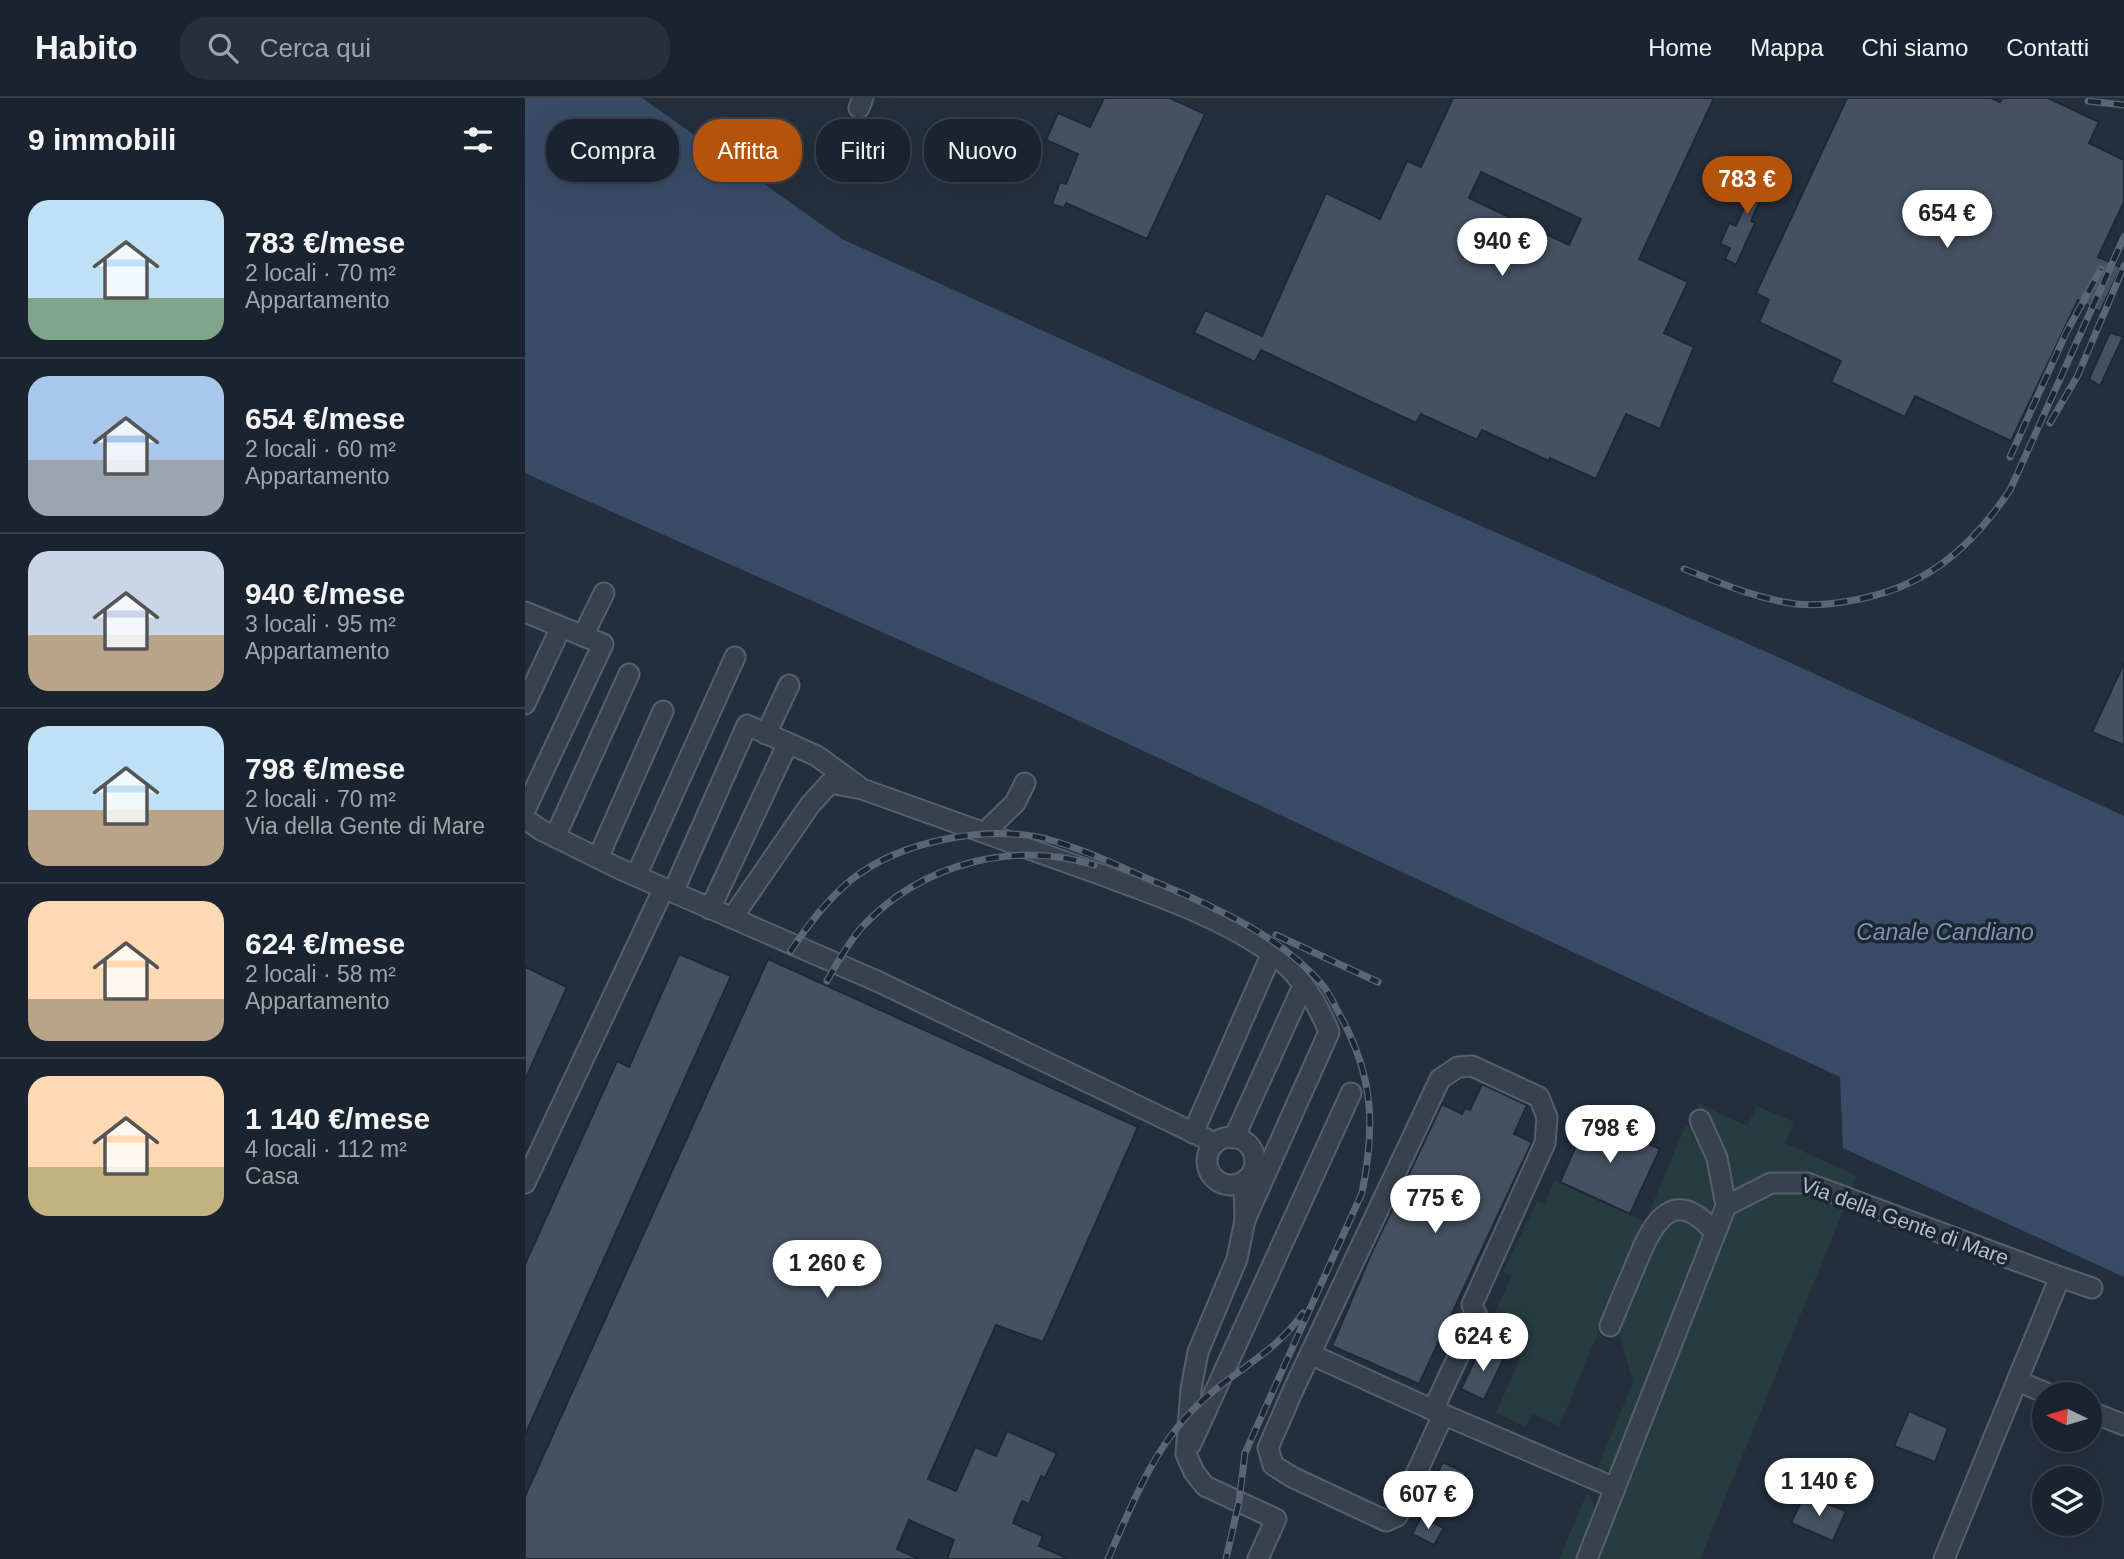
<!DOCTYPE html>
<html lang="it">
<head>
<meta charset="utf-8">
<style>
  :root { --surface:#1b232e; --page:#282f3a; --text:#f1f3f6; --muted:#a0a4aa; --line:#39404a; --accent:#b45309 }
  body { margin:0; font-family:Arial,sans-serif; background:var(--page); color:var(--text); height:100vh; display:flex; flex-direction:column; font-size:26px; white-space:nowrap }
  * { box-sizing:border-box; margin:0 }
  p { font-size:23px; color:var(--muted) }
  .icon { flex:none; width:38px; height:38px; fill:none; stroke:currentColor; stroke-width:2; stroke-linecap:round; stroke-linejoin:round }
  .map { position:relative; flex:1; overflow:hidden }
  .details { display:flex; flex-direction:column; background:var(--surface); width:525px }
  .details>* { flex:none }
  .top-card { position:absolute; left:21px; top:21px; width:665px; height:63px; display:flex; gap:14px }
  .needle { width:46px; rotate:275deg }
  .controls { position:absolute; left:1507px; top:1284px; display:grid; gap:14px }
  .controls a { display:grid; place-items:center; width:70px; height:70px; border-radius:50%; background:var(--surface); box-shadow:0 7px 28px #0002,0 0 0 2px var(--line); font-size:35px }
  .price { position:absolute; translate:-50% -60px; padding:0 16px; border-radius:24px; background:#fff; color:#222; font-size:23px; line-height:46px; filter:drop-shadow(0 2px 4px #0008) }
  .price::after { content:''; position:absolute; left:50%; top:42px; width:21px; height:16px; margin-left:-10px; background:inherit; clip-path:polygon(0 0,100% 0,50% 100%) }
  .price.current { background:var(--accent); color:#fff }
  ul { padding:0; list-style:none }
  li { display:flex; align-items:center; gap:21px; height:175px; padding:0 28px }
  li+li { border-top:2px solid var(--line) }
  li span { display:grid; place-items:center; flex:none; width:196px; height:140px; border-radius:21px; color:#555 }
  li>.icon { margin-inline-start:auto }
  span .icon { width:84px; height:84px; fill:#fffc; stroke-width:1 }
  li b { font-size:30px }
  h2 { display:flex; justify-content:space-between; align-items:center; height:84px; padding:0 28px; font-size:30px }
  .tag { padding:0 24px; border-radius:28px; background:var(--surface); box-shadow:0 7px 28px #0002,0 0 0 2px var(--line); font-size:24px; line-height:63px }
  .tag.current { background:var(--accent); color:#fff }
  header { display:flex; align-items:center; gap:42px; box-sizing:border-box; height:98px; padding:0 35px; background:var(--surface); border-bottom:2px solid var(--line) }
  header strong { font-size:33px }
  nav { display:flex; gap:38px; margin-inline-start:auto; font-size:24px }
  .search { width:490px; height:63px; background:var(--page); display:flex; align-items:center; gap:18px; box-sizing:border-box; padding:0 24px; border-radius:28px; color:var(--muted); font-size:26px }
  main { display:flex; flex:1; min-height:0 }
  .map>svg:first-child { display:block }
  .green { fill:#263c3f }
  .water { fill:#394c67 }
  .building { fill:#455162; stroke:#1f2835; stroke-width:2; fill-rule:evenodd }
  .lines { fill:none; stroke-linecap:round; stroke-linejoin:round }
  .minor-casing { stroke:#565f6c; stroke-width:23 }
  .minor { stroke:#38414e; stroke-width:19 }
  .rail-casing { stroke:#5a6575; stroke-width:7 }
  .rail { stroke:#1d2633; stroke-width:4.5; stroke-dasharray:13; stroke-linecap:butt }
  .labels { text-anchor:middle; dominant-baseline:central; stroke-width:7; stroke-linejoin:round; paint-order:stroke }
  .street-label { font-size:21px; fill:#b4bcc9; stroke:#1d2633 }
  .water-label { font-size:23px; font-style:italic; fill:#7c92b1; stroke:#1d2633 }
</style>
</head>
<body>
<header>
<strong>Habito</strong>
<div class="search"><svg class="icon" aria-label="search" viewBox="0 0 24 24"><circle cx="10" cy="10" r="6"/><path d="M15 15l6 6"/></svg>Cerca qui</div>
<nav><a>Home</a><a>Mappa</a><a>Chi siamo</a><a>Contatti</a></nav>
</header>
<main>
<section class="details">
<h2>9 immobili<svg class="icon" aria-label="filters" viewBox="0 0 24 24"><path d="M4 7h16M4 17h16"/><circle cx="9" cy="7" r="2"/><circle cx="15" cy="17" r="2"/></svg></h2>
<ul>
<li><span style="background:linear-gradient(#bfe0f5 70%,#7fa58c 0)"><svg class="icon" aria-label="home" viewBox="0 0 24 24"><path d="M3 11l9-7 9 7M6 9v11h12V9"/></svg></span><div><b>783 €/mese</b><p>2 locali · 70 m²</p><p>Appartamento</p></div></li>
<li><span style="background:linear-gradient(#a9c7e8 60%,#9aa5b1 0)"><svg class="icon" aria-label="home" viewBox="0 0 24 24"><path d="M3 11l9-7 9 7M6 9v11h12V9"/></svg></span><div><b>654 €/mese</b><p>2 locali · 60 m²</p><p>Appartamento</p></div></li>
<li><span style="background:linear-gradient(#c9d6e8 60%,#b9a48a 0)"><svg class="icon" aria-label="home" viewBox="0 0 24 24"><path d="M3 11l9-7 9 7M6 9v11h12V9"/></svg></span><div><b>940 €/mese</b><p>3 locali · 95 m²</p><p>Appartamento</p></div></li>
<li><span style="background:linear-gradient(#bfe0f5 60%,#b9a48a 0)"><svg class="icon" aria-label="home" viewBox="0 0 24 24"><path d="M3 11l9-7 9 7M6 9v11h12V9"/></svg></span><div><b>798 €/mese</b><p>2 locali · 70 m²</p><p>Via della Gente di Mare</p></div></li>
<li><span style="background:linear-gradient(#ffd9b3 70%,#b9a48a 0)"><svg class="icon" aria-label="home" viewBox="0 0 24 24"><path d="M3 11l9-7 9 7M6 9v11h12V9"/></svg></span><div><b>624 €/mese</b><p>2 locali · 58 m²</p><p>Appartamento</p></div></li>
<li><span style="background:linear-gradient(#ffd9b3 65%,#c2b280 0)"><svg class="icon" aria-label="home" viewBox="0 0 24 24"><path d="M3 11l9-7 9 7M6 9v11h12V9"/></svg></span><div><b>1 140 €/mese</b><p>4 locali · 112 m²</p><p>Casa</p></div></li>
</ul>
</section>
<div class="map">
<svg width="1599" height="1461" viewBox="0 0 1599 1461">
  <rect width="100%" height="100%" fill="#242f3e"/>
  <g class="green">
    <path d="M1170 1004 1222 1028 1232 1008 1269 1024 1260 1045 1332 1078 1326 1095C1268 1066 1261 1070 1204 1097 1199 1054 1196 1039 1170 1004Z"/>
    <path d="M1161 1027C1192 1047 1188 1085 1189 1118L1177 1112 1137 1111 1120 1124 1034 1328 1007 1316 1001 1329 971 1315 995 1261 962 1245 970 1214 987 1178 978 1174 1012 1103 1019 1106 1030 1082 1120 1124Z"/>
    <path d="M1271 1092 1319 1111 1175 1461H1070L1211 1108 1234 1098Z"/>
    <path d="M1162 1121 1182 1141 1089 1369 1078 1374 1072 1372 1108 1284 1093 1231 1135 1132 1145 1122Z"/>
    <path d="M1062 1395C1081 1414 1062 1440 1053 1461H1034Z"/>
  </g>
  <path class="water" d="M0 0H117L317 141 648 292 1255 560 1599 718V1179L1318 1050 1315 979 514 604 0 375Z"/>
  <g class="building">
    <path d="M579 0H645L680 16 622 141 541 105 539 110 527 106 535 84 541 86 553 56 521 42 533 15 565 29Z"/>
    <path d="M928 0H1189L1114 161 1163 184 1139 235 1169 249 1135 331 1101 316 1071 381 1025 360 1024 363 957 332 952 342 896 316 891 325 736 252 730 264 669 235 680 212 737 238 801 95 855 121 882 63 896 69ZM956 74 1056 121 1044 147 944 100Z"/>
    <path d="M1322 0H1466L1475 4 1477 0H1523L1574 24 1564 45 1599 62V104L1573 159 1596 169 1575 214 1553 202 1486 343 1390 298 1380 319 1306 284 1316 263 1234 224 1244 202 1231 195Z"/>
    <path d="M1240 62 1251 67 1226 123 1230 125 1211 167 1200 161 1205 150 1195 146 1204 125 1211 128Z"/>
    <path d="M1585 234 1598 239 1575 288 1564 281Z"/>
    <path d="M1599 565V647L1567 634Z"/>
    <path d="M154 856 206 878 0 1337V1166L92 963 104 969Z"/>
    <path d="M243 861 613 1029 518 1244 471 1227 403 1381 431 1393 450 1349 471 1358 482 1333 532 1355 520 1380 516 1378 504 1406 497 1403 488 1425 518 1438 514 1448 544 1461H422L429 1442 384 1422 372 1451 394 1461H0V1398Z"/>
    <path d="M0 869 42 889 0 982Z"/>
    <path d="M957 986 1002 1007 989 1036 1007 1044 894 1286 807 1248 846 1156 917 1006 937 1016 940 1010 945 1012Z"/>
    <path d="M1064 1018 1135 1051 1105 1116 1035 1084Z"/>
    <path d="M956 1249 979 1260 959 1302 936 1291Z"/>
    <path d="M1384 1313 1423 1330 1410 1364 1369 1348Z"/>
    <path d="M918 1364 941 1375 935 1386 912 1375Z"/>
    <path d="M1279 1397 1321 1413 1308 1443 1266 1425Z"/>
    <path d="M896 1419 919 1430 909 1447 887 1436Z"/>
  </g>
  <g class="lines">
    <defs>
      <g id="minor">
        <path d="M334 10 338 0"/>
        <path d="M0 514 78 546 0 712"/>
        <path d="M58 538 79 495"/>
        <path d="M0 606 36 529"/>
        <path d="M241 636 264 587"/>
        <path d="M0 721 16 732 95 771 354 884 690 1045"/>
        <path d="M460 734 490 705 500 685"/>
        <path d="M30 739 104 576"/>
        <path d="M73 760 138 613"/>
        <path d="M111 778 210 559"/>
        <path d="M148 794 222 627 292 658 333 688"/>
        <path d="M185 811 263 645"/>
        <path d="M207 820 285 707 305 685 337 691C417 719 497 748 577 777 633 798 695 819 745 854 773 873 792 904 804 934L720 1122"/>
        <path d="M1175 1022 1192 1060 1201 1108"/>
        <path d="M668 1035 747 855"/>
        <circle cx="706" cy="1063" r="24"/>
        <path d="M709 1040 778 888"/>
        <path d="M719 1084 720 1122 712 1161 673 1254 666 1291 661 1356 669 1374 680 1388 751 1421 733 1461"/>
        <path d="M0 1085 139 790"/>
        <path d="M1535 1179 1567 1190"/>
        <path d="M1085 1228C1093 1209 1100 1191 1108 1173 1124 1133 1145 1081 1190 1135"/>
        <path d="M785 1256 908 1312"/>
        <path d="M1564 1313 1599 1327"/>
        <path d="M918 1317 872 1418 861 1423 767 1379 748 1367 743 1350 770 1288 915 981 933 969 947 968 1014 999 1022 1019 1020 1045 947 1207 952 1218 908 1312 1090 1390"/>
        <path d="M666 1346 826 995"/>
        <path d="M1062 1461 1201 1108 1246 1085H1282L1535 1179 1492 1283"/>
        <path d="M1419 1461 1492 1283 1526 1297"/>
      </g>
    </defs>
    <use href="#minor" class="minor-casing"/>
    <use href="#minor" class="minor"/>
    <defs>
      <g id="rail">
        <path d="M1563 3 1599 7"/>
        <path d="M1525 325 1553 277 1599 168"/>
        <path d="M1485 359 1541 235 1576 171"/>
        <path d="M1159 471C1196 485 1232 501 1271 506 1288 508 1307 506 1324 503 1398 491 1444 453 1485 392L1599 139"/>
        <path d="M751 837 853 884"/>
        <path d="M265 854C282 828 301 803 326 782 375 743 461 726 522 741 562 752 601 772 640 788 696 812 760 841 799 889 806 898 811 911 817 921 849 981 850 1030 837 1095L720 1355 714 1404 701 1461"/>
        <path d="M302 883C312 865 323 845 337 829 396 766 487 742 569 767"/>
        <path d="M583 1461C608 1404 630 1345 678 1302 711 1272 752 1253 778 1215"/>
      </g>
    </defs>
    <use href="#rail" class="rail-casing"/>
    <use href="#rail" class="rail"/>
  </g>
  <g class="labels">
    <g class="street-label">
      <text transform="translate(1380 1123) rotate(20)">Via della Gente di Mare</text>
    </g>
    <g class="water-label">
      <text x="1420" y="834">Canale Candiano</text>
    </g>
  </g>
</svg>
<div class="controls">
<a><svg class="needle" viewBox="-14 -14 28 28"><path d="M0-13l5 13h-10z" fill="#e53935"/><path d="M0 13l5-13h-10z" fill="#a0a4aa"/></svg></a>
<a><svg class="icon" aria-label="layers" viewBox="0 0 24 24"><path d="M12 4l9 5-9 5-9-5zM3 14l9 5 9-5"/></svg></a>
</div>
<b class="price current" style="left:1222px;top:118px">783 €</b>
<b class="price" style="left:1422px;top:152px">654 €</b>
<b class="price" style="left:977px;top:180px">940 €</b>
<b class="price" style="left:1085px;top:1067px">798 €</b>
<b class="price" style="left:910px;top:1137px">775 €</b>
<b class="price" style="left:302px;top:1202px">1 260 €</b>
<b class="price" style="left:958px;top:1275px">624 €</b>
<b class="price" style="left:1294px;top:1420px">1 140 €</b>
<b class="price" style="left:903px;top:1433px">607 €</b>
<div class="top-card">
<a class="tag">Compra</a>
<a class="tag current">Affitta</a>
<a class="tag">Filtri</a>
<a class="tag">Nuovo</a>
</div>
</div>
</main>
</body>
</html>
